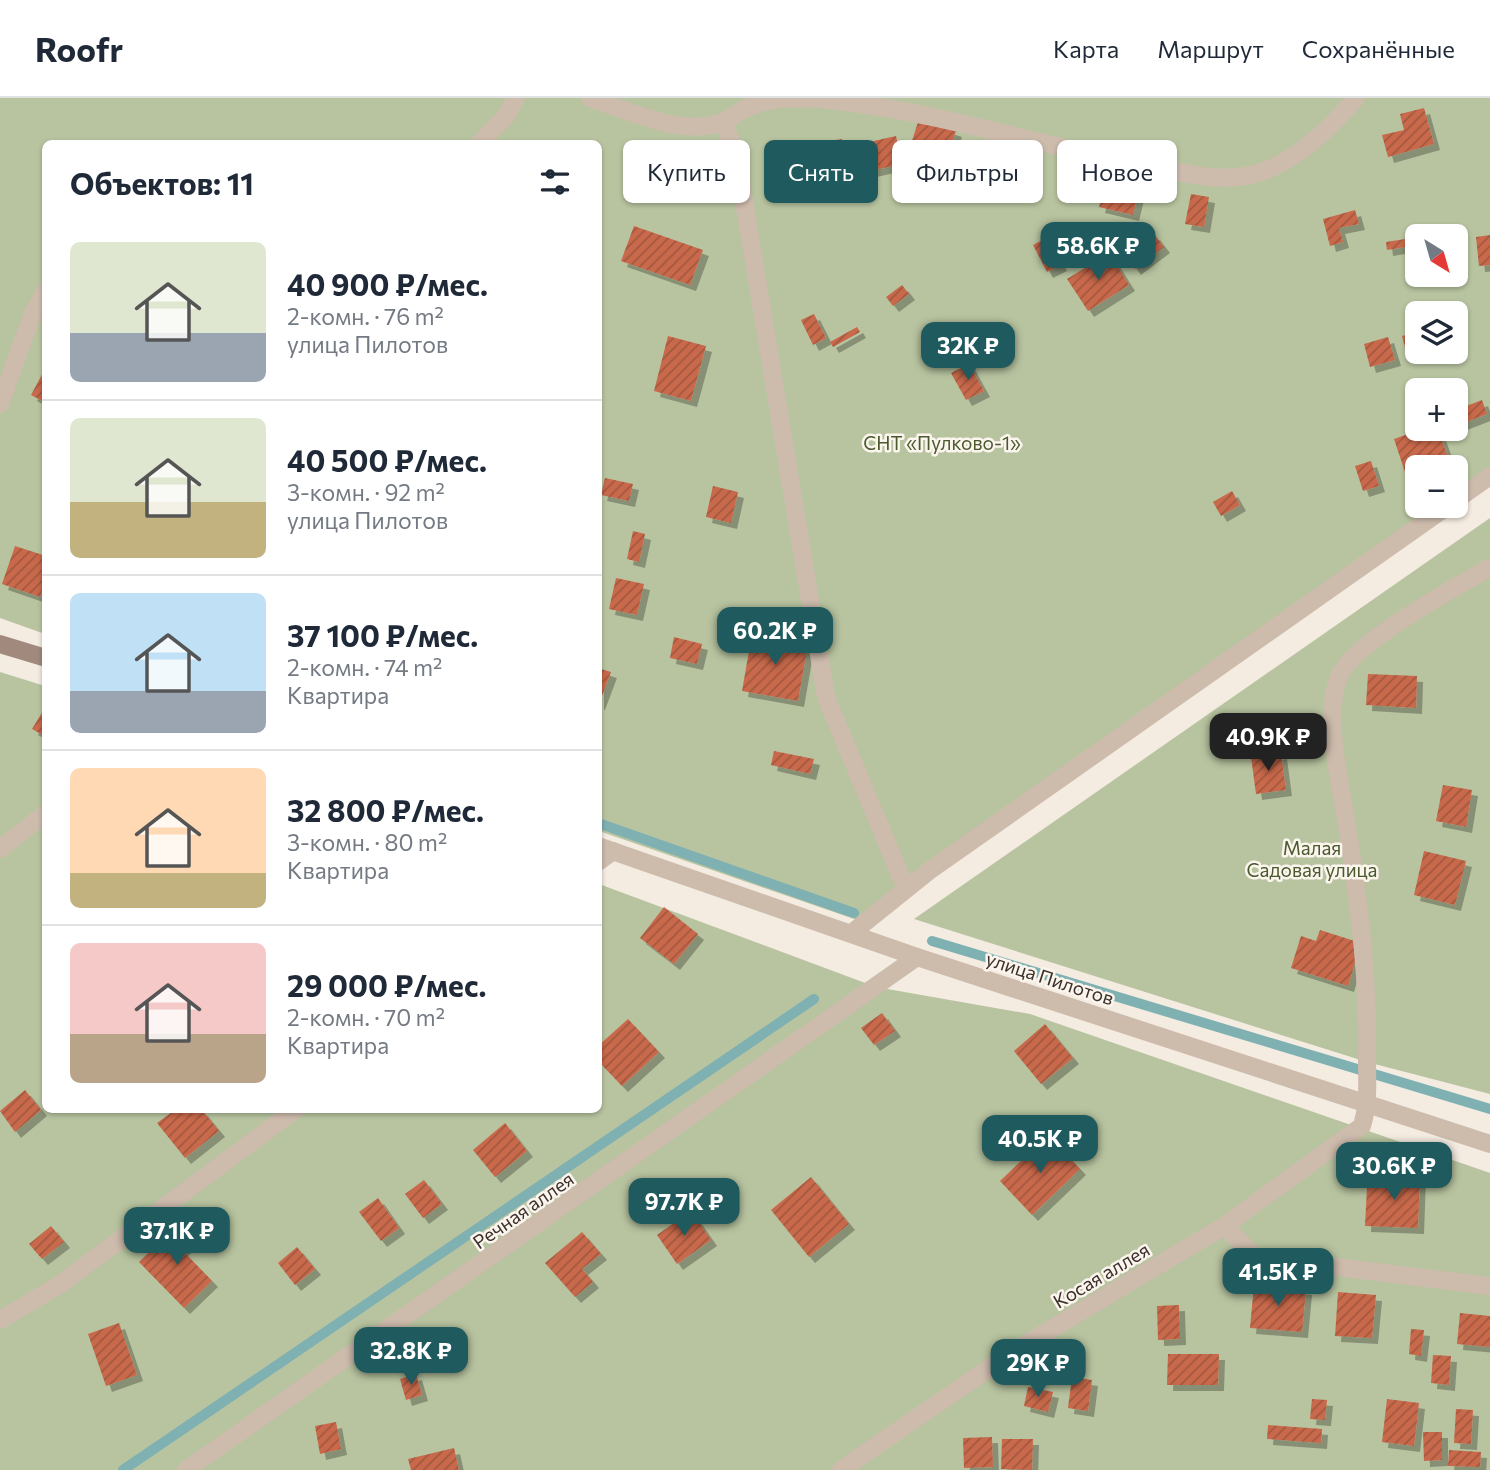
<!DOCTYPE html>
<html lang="ru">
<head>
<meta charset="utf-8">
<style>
  :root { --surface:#fff; --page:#f6f6f7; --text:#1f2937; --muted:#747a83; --line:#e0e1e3; --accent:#1f5a5e }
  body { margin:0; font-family:Commissioner,sans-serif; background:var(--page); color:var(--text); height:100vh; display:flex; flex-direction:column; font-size:26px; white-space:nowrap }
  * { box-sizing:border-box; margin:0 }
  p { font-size:23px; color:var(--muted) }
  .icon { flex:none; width:38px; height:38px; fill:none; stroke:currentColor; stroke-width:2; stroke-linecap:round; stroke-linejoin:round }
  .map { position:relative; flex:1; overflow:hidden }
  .drawer { position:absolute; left:42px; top:42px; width:560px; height:973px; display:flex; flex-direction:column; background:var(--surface); border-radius:10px; box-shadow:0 2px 5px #0004 }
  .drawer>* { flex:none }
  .top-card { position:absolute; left:623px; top:42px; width:665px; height:63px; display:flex; gap:14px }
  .needle { width:46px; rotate:143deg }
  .fabs { position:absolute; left:1405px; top:126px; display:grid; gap:14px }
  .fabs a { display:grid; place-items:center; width:63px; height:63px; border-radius:10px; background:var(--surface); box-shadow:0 2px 5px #0004; font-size:35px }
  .price { position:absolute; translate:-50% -60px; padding:0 16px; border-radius:14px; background:var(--accent); color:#fff; font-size:23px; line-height:46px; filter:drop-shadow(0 2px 4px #0008) }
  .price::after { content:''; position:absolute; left:50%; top:42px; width:21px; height:16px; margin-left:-10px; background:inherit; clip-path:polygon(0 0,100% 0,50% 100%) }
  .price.selected { background:#222; color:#fff }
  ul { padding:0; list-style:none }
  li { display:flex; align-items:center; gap:21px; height:175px; padding:0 28px }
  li+li { border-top:2px solid var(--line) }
  li span { display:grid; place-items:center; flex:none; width:196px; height:140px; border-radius:10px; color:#555 }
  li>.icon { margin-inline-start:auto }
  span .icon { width:84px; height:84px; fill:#fffc; stroke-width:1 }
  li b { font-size:30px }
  h2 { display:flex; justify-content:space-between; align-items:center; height:84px; padding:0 28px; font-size:30px }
  .pill { padding:0 24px; border-radius:10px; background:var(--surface); box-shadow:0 2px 5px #0004; font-size:24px; line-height:63px }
  .pill.selected { background:var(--accent); color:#fff }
  header { display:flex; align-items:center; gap:42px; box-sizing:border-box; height:98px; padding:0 35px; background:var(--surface); border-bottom:2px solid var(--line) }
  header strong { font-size:33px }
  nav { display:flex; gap:38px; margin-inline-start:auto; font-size:24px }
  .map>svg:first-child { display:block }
  .garden { fill:#b8c4a0; fill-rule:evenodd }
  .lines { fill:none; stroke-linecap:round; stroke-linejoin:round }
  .stream { stroke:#7fb0b2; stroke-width:10 }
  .building { fill:url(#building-hatch); filter:url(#shadow) }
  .lane { stroke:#cdbbac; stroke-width:18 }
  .street { stroke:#cdbbac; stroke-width:18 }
  .secondary { stroke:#a18a7d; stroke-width:18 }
  .labels { text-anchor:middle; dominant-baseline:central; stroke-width:5; stroke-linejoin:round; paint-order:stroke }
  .park-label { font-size:19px; fill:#4a5a2e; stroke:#fbf5ee }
  .street-label { font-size:19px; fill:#3b302b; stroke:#fbf5ee }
</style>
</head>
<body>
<header>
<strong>Roofr</strong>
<nav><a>Карта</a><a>Маршрут</a><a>Сохранённые</a></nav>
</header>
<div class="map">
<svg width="1490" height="1372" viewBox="0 0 1490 1372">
  <defs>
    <pattern id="building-hatch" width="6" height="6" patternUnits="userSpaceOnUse" patternTransform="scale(1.75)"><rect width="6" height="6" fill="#c8694b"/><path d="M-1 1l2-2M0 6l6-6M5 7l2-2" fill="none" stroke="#a4573f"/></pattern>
    <filter id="shadow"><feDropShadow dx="6" dy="6" stdDeviation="0" flood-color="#0004"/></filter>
  </defs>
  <rect width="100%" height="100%" fill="#f4ebe1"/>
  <g class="garden">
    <path d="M0 0H1490V378L1456 402V369H1418V408H1448L860 823 599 733 598 46H46L45 536 0 520ZM1418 138H1456V177H1418ZM1418 215H1456V254H1418ZM1418 292H1456V331H1418Z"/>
    <path d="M1490 420V996L1367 964 914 821Z"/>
    <path d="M0 574 45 588 46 1012H598L599 786 876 889 1030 916 1490 1075V1372H0Z"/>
  </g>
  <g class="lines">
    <g class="stream">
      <path d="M598 725 854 815"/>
      <path d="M932 843 1490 1011"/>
      <path d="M123 1372 814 901"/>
    </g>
  </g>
  <g class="building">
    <path d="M1424 10 1434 46 1388 59 1382 37 1404 32 1400 16Z"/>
    <path d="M919 21 956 33 944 67 908 55Z"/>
    <path d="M896 38 902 66 866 74 860 46Z"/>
    <path d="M842 41 848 81 788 91 782 50Z"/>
    <path d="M1107 80 1140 88 1133 117 1099 109Z"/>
    <path d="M1191 96 1209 99 1204 129 1185 126Z"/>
    <path d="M1355 112 1359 126 1339 130 1343 144 1330 148 1323 121Z"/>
    <path d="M634 128 703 152 690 187 621 163Z"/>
    <path d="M1154 136 1164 149 1135 171 1125 157Z"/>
    <path d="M1490 137V167L1479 168 1476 139Z"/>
    <path d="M1418 139V147L1387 152 1386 144Z"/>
    <path d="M1046 140 1061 167 1047 174 1033 147Z"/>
    <path d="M1109 155 1129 187 1088 213 1067 181Z"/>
    <path d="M902 187 909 196 893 208 886 199Z"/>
    <path d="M814 216 826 240 813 247 801 222Z"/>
    <path d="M857 229 860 234 833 249 830 244Z"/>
    <path d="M1418 234V250L1406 253 1402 238Z"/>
    <path d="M668 238 706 248 691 303 654 293Z"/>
    <path d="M1388 239 1395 262 1370 269 1364 246Z"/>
    <path d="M969 266 984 293 966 302 951 275Z"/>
    <path d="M46 269V305L31 297Z"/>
    <path d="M1482 302 1487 316 1456 328V312Z"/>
    <path d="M1422 331H1438L1450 365 1438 369H1418V376L1407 380 1394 341Z"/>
    <path d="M1371 363 1379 388 1363 393 1355 368Z"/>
    <path d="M605 380 633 386 629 403 601 397Z"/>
    <path d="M713 388 738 394 731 425 706 419Z"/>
    <path d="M1232 393 1240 407 1221 418 1213 404Z"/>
    <path d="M633 433 645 436 639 464 627 461Z"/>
    <path d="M15 448 46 458V482L40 499 2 486Z"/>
    <path d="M616 480 644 486 637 517 609 511Z"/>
    <path d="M752 536 808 546 798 603 742 593Z"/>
    <path d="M674 539 702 546 697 566 670 560Z"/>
    <path d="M598 570 611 574 599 606H598Z"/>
    <path d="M1368 576 1417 578 1416 610 1366 607Z"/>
    <path d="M46 608V639L32 631Z"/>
    <path d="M774 653 814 661 810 676 771 667Z"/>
    <path d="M1281 655 1286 692 1256 696 1251 659Z"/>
    <path d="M1443 687 1472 692 1466 729 1436 723Z"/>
    <path d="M1424 753 1466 763 1455 807 1414 797Z"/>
    <path d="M664 809 698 836 674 866 640 840Z"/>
    <path d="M1320 832 1361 845 1348 888 1291 870 1301 838 1316 843Z"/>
    <path d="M882 915 895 933 874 947 861 930Z"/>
    <path d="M628 921 659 954 622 988 598 963V948Z"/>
    <path d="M1045 926 1073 960 1041 986 1014 953Z"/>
    <path d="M25 992 41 1012 15 1034 0 1013Z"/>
    <path d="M175 1012H202L219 1033 185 1060 157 1025Z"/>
    <path d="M505 1025 527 1053 495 1079 473 1052Z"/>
    <path d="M1048 1037 1080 1071 1032 1117 1000 1083Z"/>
    <path d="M1384 1074 1420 1075 1418 1130 1365 1128 1367 1089 1383 1090Z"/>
    <path d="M811 1079 849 1126 809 1159 771 1112Z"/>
    <path d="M654 1081 661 1091 647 1101 640 1092Z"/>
    <path d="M424 1082 442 1106 423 1120 405 1096Z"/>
    <path d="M378 1100 399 1130 381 1143 359 1114Z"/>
    <path d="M691 1113 711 1142 677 1166 657 1137Z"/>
    <path d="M188 1126 198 1137 182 1152 212 1183 184 1210 139 1164 167 1137 172 1141Z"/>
    <path d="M51 1128 64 1144 42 1161 29 1146Z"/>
    <path d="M582 1134 601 1156 582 1171 593 1184 575 1199 545 1165Z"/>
    <path d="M297 1149 315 1171 295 1187 278 1165Z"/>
    <path d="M1254 1186 1306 1191 1302 1234 1250 1230Z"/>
    <path d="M1338 1194 1376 1197 1372 1240 1335 1238Z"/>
    <path d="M1179 1207 1180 1241 1158 1242 1157 1208Z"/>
    <path d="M1460 1215 1490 1218V1249L1457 1246Z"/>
    <path d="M119 1225 137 1277 106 1288 88 1236Z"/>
    <path d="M1411 1231 1424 1232 1421 1258 1409 1256Z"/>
    <path d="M1168 1256H1219L1218 1287H1167Z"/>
    <path d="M1433 1257 1451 1258 1449 1287 1431 1285Z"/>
    <path d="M416 1276 422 1297 406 1302 400 1281Z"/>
    <path d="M1072 1279 1092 1282 1088 1313 1068 1310Z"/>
    <path d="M1028 1289 1053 1294 1048 1314 1024 1308Z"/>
    <path d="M1312 1301 1327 1302 1325 1322 1310 1321Z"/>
    <path d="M1387 1301 1419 1305 1414 1348 1382 1344Z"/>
    <path d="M1456 1311 1473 1312 1471 1346 1454 1345Z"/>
    <path d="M336 1324 341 1351 320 1356 315 1328Z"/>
    <path d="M1268 1327 1322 1331 1321 1345 1267 1341Z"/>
    <path d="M1423 1334H1442V1362L1424 1363Z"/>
    <path d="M992 1339 993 1369 964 1370 963 1340Z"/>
    <path d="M1002 1341H1033L1032 1372 1001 1371Z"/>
    <path d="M454 1350 459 1372H411L408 1361Z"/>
    <path d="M1449 1352 1481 1354 1480 1369 1448 1368Z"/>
  </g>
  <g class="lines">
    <g class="lane">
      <path d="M590 0C630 13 680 39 723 24 729 22 735 16 741 13 761 1 784 0 807 0 920 8 1030 46 1141 66 1176 73 1214 85 1251 77 1293 67 1329 32 1356 0"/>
      <path d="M724 24 737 61 826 599 906 791"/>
      <path d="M479 46 506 18 516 0"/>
      <path d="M0 306 33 215 46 192"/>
      <path d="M1456 402 1490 378"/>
      <path d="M0 751 46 715"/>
      <path d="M598 764 613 753"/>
      <path d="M853 834 929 773 1448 408"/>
      <path d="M1224 1128 1256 1159 1490 1188"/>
      <path d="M0 1222 59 1187 295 1012"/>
      <path d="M186 1372 917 859"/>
      <path d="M841 1372 1011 1255 1224 1128 1362 1028C1369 1005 1367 985 1367 960 1369 881 1359 801 1346 723 1340 683 1324 619 1338 581 1350 545 1456 490 1490 469"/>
    </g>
    <path class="street" d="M598 748 917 859 1490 1046"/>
    <path class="secondary" d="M0 546 46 560"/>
  </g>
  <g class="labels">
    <g class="park-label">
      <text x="942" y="344">СНТ «Пулково-1»</text>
      <text x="1312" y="749">Малая<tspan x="1312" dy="22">Садовая улица</tspan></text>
    </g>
    <g class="street-label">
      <text transform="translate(1050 880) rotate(18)">улица Пилотов</text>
      <text transform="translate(523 1112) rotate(-35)">Речная аллея</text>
      <text transform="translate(1101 1177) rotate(-31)">Косая аллея</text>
    </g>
  </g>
</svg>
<div class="fabs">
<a><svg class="needle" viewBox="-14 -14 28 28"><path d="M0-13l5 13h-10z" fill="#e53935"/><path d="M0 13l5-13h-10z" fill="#747a83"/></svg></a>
<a><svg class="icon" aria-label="layers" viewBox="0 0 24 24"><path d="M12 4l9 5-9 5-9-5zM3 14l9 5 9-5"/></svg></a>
<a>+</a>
<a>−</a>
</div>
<b class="price" style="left:1098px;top:184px">58.6K ₽</b>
<b class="price" style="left:968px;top:284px">32K ₽</b>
<b class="price" style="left:775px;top:569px">60.2K ₽</b>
<b class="price selected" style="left:1268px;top:675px">40.9K ₽</b>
<b class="price" style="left:1040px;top:1077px">40.5K ₽</b>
<b class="price" style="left:1394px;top:1104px">30.6K ₽</b>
<b class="price" style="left:684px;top:1140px">97.7K ₽</b>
<b class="price" style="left:177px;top:1169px">37.1K ₽</b>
<b class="price" style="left:1278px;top:1210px">41.5K ₽</b>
<b class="price" style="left:411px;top:1289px">32.8K ₽</b>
<b class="price" style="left:1038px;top:1301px">29K ₽</b>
<div class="top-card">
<a class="pill">Купить</a>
<a class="pill selected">Снять</a>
<a class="pill">Фильтры</a>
<a class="pill">Новое</a>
</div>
<section class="drawer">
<h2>Объектов: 11<svg class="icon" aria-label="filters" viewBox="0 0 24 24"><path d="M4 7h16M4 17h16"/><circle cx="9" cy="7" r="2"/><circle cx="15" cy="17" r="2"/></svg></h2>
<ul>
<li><span style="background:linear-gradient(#dfe7d0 65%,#9aa5b1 0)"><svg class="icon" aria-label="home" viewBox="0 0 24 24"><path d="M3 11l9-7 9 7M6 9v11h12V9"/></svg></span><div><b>40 900 ₽/мес.</b><p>2-комн. · 76 m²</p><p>улица Пилотов</p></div></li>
<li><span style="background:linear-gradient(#dfe7d0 60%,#c2b280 0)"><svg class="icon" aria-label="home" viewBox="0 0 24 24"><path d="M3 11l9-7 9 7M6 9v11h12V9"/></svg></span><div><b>40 500 ₽/мес.</b><p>3-комн. · 92 m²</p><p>улица Пилотов</p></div></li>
<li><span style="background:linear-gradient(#bfe0f5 70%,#9aa5b1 0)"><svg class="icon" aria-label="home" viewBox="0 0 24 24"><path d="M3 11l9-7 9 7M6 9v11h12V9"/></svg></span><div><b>37 100 ₽/мес.</b><p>2-комн. · 74 m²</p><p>Квартира</p></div></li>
<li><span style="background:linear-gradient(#ffd9b3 75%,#c2b280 0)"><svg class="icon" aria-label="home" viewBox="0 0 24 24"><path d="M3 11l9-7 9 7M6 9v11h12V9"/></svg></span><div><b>32 800 ₽/мес.</b><p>3-комн. · 80 m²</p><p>Квартира</p></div></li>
<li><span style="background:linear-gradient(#f6c9c9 65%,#b9a48a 0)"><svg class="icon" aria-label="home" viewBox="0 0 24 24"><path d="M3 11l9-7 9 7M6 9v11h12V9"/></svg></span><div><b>29 000 ₽/мес.</b><p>2-комн. · 70 m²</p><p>Квартира</p></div></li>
</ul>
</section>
</div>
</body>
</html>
